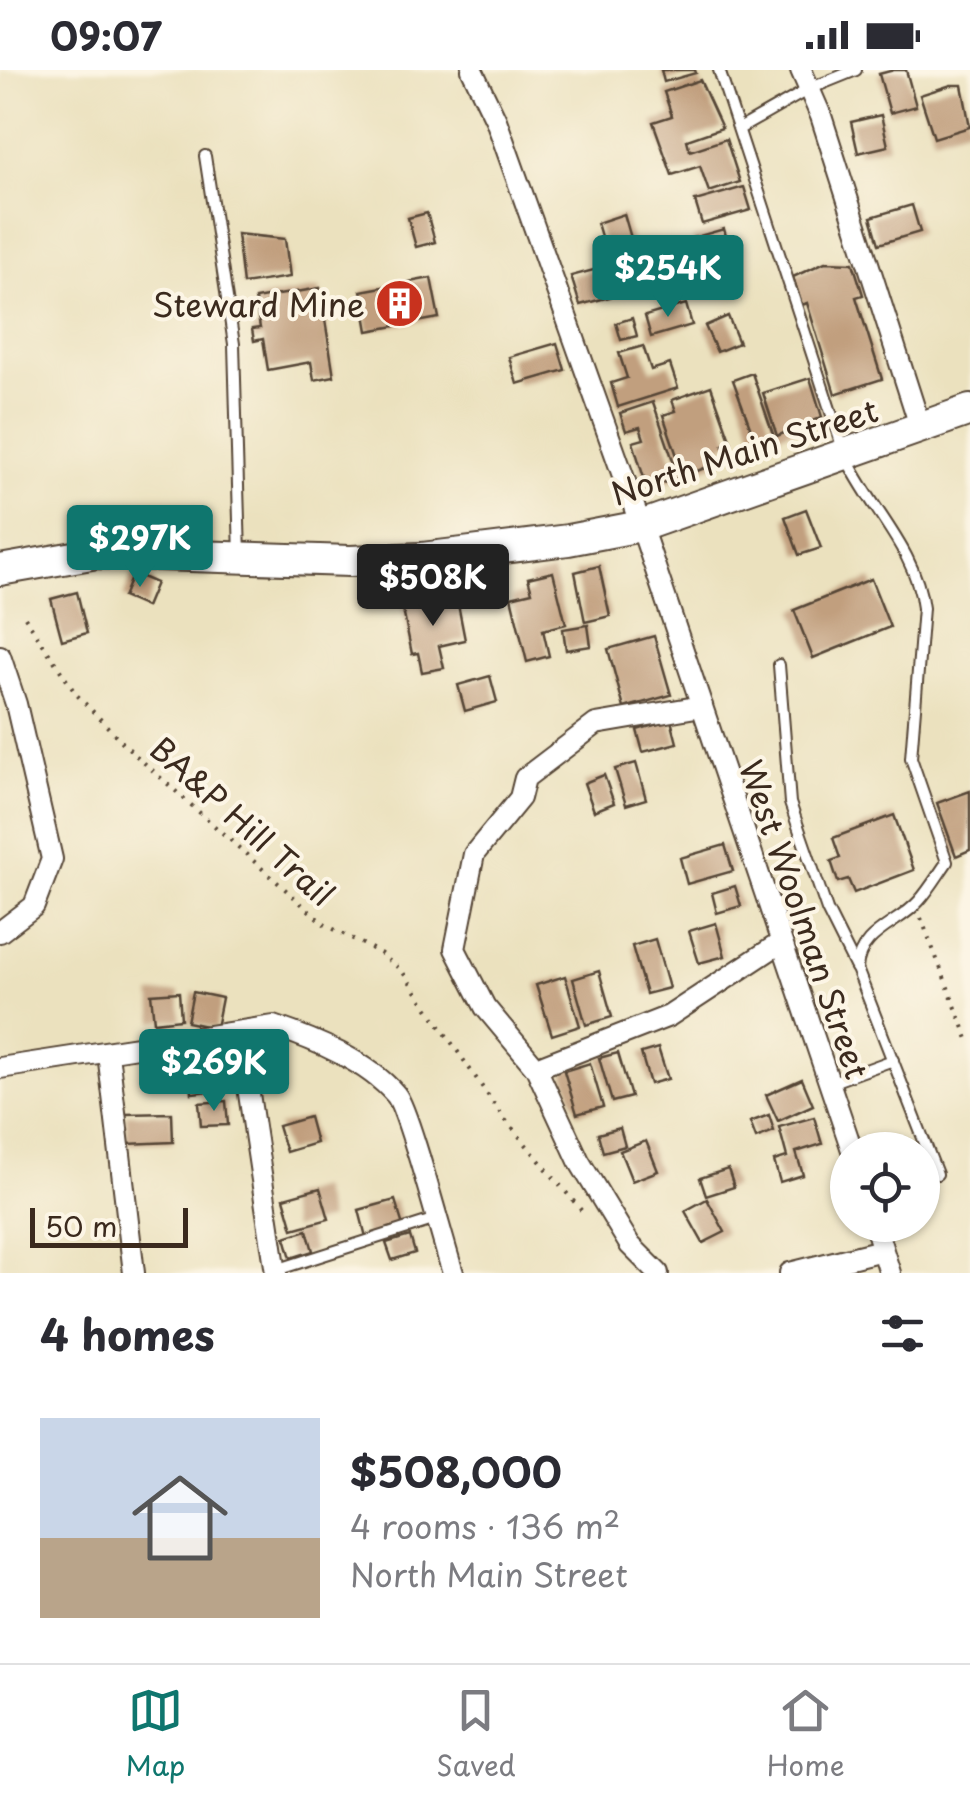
<!DOCTYPE html>
<html lang="en">
<head>
<meta charset="utf-8">
<style>
  :root { --surface:#fff; --page:#f7f7f7; --text:#2b2b33; --muted:#7c7c81; --line:#e1e1e2; --accent:#0f766e }
  body { margin:0; font-family:"Playpen Sans",sans-serif; background:var(--page); color:var(--text); height:100vh; display:flex; flex-direction:column; font-size:38px; white-space:nowrap }
  * { box-sizing:border-box; margin:0 }
  p { font-size:32px; color:var(--muted) }
  .icon { flex:none; width:55px; height:55px; fill:none; stroke:currentColor; stroke-width:2; stroke-linecap:round; stroke-linejoin:round }
  .map { position:relative; height:1203px; overflow:hidden }
  .sheet { display:flex; flex-direction:column; background:var(--surface); flex:1 }
  .sheet>* { flex:none }
  .tools { position:absolute; left:830px; top:1062px; display:grid; gap:20px }
  .tools a { display:grid; place-items:center; width:110px; height:110px; border-radius:50%; background:var(--surface); box-shadow:0 2px 8px #0004; font-size:50px }
  .scale { position:absolute; left:30px; bottom:25px; width:158px; box-sizing:border-box; padding-left:10px; border:5px solid #3b2a1e; border-top:0; font-size:28px; line-height:35px; white-space:nowrap; color:#3b2a1e; -webkit-text-stroke:8px #fcf5e5; paint-order:stroke }
  .price { position:absolute; translate:-50% -85px; padding:0 22px; border-radius:10px; background:var(--accent); color:#fff; font-size:32px; line-height:65px; filter:drop-shadow(0 2px 5px #0008) }
  .price::after { content:''; position:absolute; left:50%; top:60px; width:30px; height:22px; margin-left:-15px; background:inherit; clip-path:polygon(0 0,100% 0,50% 100%) }
  .price.selected { background:#222; color:#fff }
  ul { padding:0; list-style:none }
  li { display:flex; align-items:center; gap:30px; height:250px; padding:0 40px }
  li+li { border-top:2px solid var(--line) }
  li span { display:grid; place-items:center; flex:none; width:280px; height:200px; border-radius:0px; color:#555 }
  li>.icon { margin-inline-start:auto }
  span .icon { width:120px; height:120px; fill:#fffc; stroke-width:1 }
  li b { font-size:42px }
  h2 { display:flex; justify-content:space-between; align-items:center; height:120px; padding:0 40px; font-size:42px }
  .status { display:flex; justify-content:space-between; align-items:center; height:70px; padding:0 50px; background:var(--surface); direction:ltr }
  .status svg { height:28px; fill:currentColor }
  .tab-bar { display:flex; justify-content:space-around; align-items:center; height:140px; border-top:2px solid var(--line); background:var(--surface); font-size:28px; color:var(--muted) }
  .tab-bar a { display:grid; justify-items:center; gap:5px }
  .tab-bar .selected { color:var(--accent) }
  .map>svg:first-child { display:block }
  .building { fill:#c19f7e }
  .lines { fill:none; stroke-linecap:round; stroke-linejoin:round }
  .lane-casing { stroke:#554536; stroke-width:14 }
  .street-casing { stroke:#554536; stroke-width:24 }
  .secondary-casing { stroke:#554536; stroke-width:34 }
  .path { stroke:#554536; stroke-width:4; stroke-dasharray:2.5 8; stroke-linecap:butt }
  .lane { stroke:#fff; stroke-width:10 }
  .street { stroke:#fff; stroke-width:20 }
  .secondary { stroke:#fff; stroke-width:30 }
  .labels { text-anchor:middle; dominant-baseline:central; stroke-width:8; stroke-linejoin:round; paint-order:stroke }
  .poi-label { font-size:32px; fill:#3b2a1e; stroke:#fcf5e5; text-anchor:end }
  .street-label { font-size:32px; fill:#3b2a1e; stroke:#fcf5e5 }
</style>
</head>
<body>
<div class="status"><b>09:07</b><svg viewBox="0 0 49 12"><path d="M0 12V9h3v3zM5 12V6h3v6zM10 12V3h3v9zM15 12V0h3v12zM26 1h20v11H26zM47 4h2v5h-2z"/></svg></div>
<div class="map">
<svg width="970" height="1203" viewBox="0 0 970 1203">
  <rect width="100%" height="100%" fill="#fcf5e5"/>
  <filter id="ink" filterUnits="userSpaceOnUse"><feTurbulence type="fractalNoise" baseFrequency=".01" numOctaves="2"/><feDisplacementMap in="SourceGraphic" scale="20" xChannelSelector="R" yChannelSelector="G"/><feConvolveMatrix kernelMatrix="1 2 1 2 8 2 1 2 1" color-interpolation-filters="sRGB"/></filter>
  <filter id="wash" filterUnits="userSpaceOnUse"><feTurbulence type="fractalNoise" baseFrequency=".0048" numOctaves="4" result="noise"/><feDisplacementMap in="SourceGraphic" scale="40" xChannelSelector="R" yChannelSelector="G"/><feGaussianBlur stdDeviation="2.25" result="paint"/><feColorMatrix in="noise" values="0 0 0 0 0 0 0 0 0 0 0 0 0 0 0 0 0 1.4 0 .05"/><feComposite in="paint" operator="in"/></filter>
  <g filter="url(#wash)">
    <rect width="100%" height="100%" fill="#ebe1be"/>
    <g id="blocks">
      <g class="building">
        <path d="M661 0H695L696 3 664 12Z"/>
        <path d="M894 0H906L916 36 890 43 879 4Z"/>
        <path d="M700 10 722 58 687 70 690 81 726 69 740 112 709 122 700 96 672 105 653 52 672 46 664 22Z"/>
        <path d="M951 15H962L970 57 934 68 920 25Z"/>
        <path d="M881 45 888 76 858 83 851 52Z"/>
        <path d="M744 117 751 140 702 154 695 131Z"/>
        <path d="M912 135 920 162 879 174 871 147Z"/>
        <path d="M427 143 435 172 416 177 408 148Z"/>
        <path d="M624 144 633 175 606 183 597 153Z"/>
        <path d="M724 159 731 183 699 192 692 168Z"/>
        <path d="M237 164 285 169 290 207 243 214Z"/>
        <path d="M825 192 853 193 863 225 856 227 882 309 835 324 807 233 802 235 793 207Z"/>
        <path d="M616 194 624 223 580 235 571 206Z"/>
        <path d="M431 208 439 248 368 261 361 221Z"/>
        <path d="M320 218 334 306 314 310 311 292 268 300 263 269 254 271 252 259 260 258 255 229Z"/>
        <path d="M686 234 692 255 651 267 645 246Z"/>
        <path d="M728 246 739 273 717 282 705 256Z"/>
        <path d="M632 248 637 266 621 270 616 253Z"/>
        <path d="M557 273 565 300 517 314 509 287Z"/>
        <path d="M643 276 651 300 670 294 678 318 618 337 611 313 627 308 619 283Z"/>
        <path d="M752 303 774 367 756 373 733 310Z"/>
        <path d="M810 308 822 347 777 366 763 323Z"/>
        <path d="M711 316 731 372 723 375 728 389 684 406 663 345 676 341 672 330Z"/>
        <path d="M653 332 679 408 647 418 633 372 644 369 640 357 626 361 620 343Z"/>
        <path d="M806 439 821 478 799 485 785 447Z"/>
        <path d="M599 496 610 546 585 552 575 502Z"/>
        <path d="M553 502 566 554 543 560 549 586 527 592 511 527 532 522 528 508Z"/>
        <path d="M133 503 156 513 146 537 123 527Z"/>
        <path d="M871 509 890 557 813 588 794 540Z"/>
        <path d="M77 522 87 563 62 570 51 529Z"/>
        <path d="M456 524 465 570 439 576 444 598 422 602 418 583 412 584 402 535Z"/>
        <path d="M588 555 591 576 566 580 563 559Z"/>
        <path d="M654 566 671 625 624 638 608 579Z"/>
        <path d="M490 606 497 632 465 641 458 615Z"/>
        <path d="M671 650 677 673 643 682 637 660Z"/>
        <path d="M636 693 646 729 626 735 615 699Z"/>
        <path d="M604 705 614 733 594 741 584 713Z"/>
        <path d="M970 721V780L956 786 937 733Z"/>
        <path d="M894 745 914 800 854 823 848 809 838 812 831 791 840 788 833 768Z"/>
        <path d="M725 775 733 801 687 814 680 788Z"/>
        <path d="M735 816 741 836 717 843 712 823Z"/>
        <path d="M716 853 725 886 699 893 689 861Z"/>
        <path d="M655 869 669 918 646 924 632 876Z"/>
        <path d="M599 901 612 947 586 955 573 909Z"/>
        <path d="M565 906 580 956 552 965 536 915Z"/>
        <path d="M179 922 181 949 154 952 151 924Z"/>
        <path d="M193 922 222 928 216 958 187 952Z"/>
        <path d="M658 978 668 1009 650 1014 641 983Z"/>
        <path d="M618 983 631 1027 612 1032 599 988Z"/>
        <path d="M215 988 218 1020 192 1023 189 990Z"/>
        <path d="M590 993 603 1037 577 1044 564 1001Z"/>
        <path d="M802 1009 813 1035 778 1051 766 1025Z"/>
        <path d="M226 1031 228 1055 201 1056 199 1033Z"/>
        <path d="M172 1043 173 1072 127 1074 126 1044Z"/>
        <path d="M769 1045 774 1061 756 1068 750 1052Z"/>
        <path d="M309 1047 316 1073 286 1082 278 1056Z"/>
        <path d="M814 1047 822 1074 796 1082 803 1105 780 1112 774 1091 787 1087 779 1057Z"/>
        <path d="M620 1058 625 1076 603 1082 598 1064Z"/>
        <path d="M646 1071 658 1101 632 1111 620 1081Z"/>
        <path d="M728 1099 734 1117 706 1126 700 1108Z"/>
        <path d="M320 1118 329 1149 293 1159 284 1128Z"/>
        <path d="M707 1129 725 1162 703 1173 685 1141Z"/>
        <path d="M395 1130 403 1156 366 1167 359 1140Z"/>
        <path d="M307 1160 313 1181 291 1188 285 1167Z"/>
        <path d="M410 1166 415 1183 392 1190 386 1173Z"/>
      </g>
    </g>
  </g>
  <g filter="url(#ink)">
    <use href="#blocks" fill-opacity="0" stroke="#554536" stroke-width="2.5"/>
    <g class="lines">
      <defs>
        <g id="lane">
          <path d="M719 0 845 385C869 438 916 479 923 538L911 688 947 792C938 805 929 820 919 831 898 855 859 862 857 899L937 1104"/>
          <path d="M739 59 809 19 856 0"/>
          <path d="M205 86 234 274 240 486"/>
          <path d="M779 595 790 733 827 840 856 898"/>
          <path d="M830 1013 893 990"/>
          <path d="M276 1200 436 1149"/>
        </g>
        <g id="street">
          <path d="M472 0 496 50 641 456 852 1080"/>
          <path d="M801 0 821 46 921 359"/>
          <path d="M0 586 16 634 52 789 34 836 0 862"/>
          <path d="M240 964 276 1203"/>
          <path d="M108 983 134 1203"/>
          <path d="M0 998 274 956C315 970 367 991 396 1025 409 1041 443 1173 453 1203"/>
          <path d="M536 998 669 946 780 873"/>
          <path d="M875 1155 890 1203"/>
          <path d="M658 1203 630 1175 579 1091 536 998 485 937 455 879 474 784 520 728 525 708 596 654 702 636"/>
          <path d="M790 1203 882 1180"/>
        </g>
        <path id="secondary" d="M0 500 97 483 350 491 422 488 568 470 641 456 970 340"/>
      </defs>
      <use href="#lane" class="lane-casing"/>
      <use href="#street" class="street-casing"/>
      <use href="#secondary" class="secondary-casing"/>
      <g class="path">
        <path d="M25 547 76 624 132 682 324 854 380 883 402 901 503 1047 586 1146"/>
        <path d="M921 848 970 974"/>
      </g>
      <use href="#lane" class="lane"/>
      <use href="#street" class="street"/>
      <use href="#secondary" class="secondary"/>
    </g>
  </g>
  <defs>
    <symbol id="building-disc" viewBox="-11 -11 22 22"><circle r="9.5" fill="#c8321e" stroke="#fcf5e5"/><path d="M-4-6H4V6H1V3H-1V6H-4ZM-2.5-4.3h1.7v1.8h-1.7ZM.8-4.3h1.7v1.8H.8ZM-2.5-1h1.7V.8h-1.7ZM.8-1h1.7V.8H.8Z" fill="#fff"/></symbol>
  </defs>
  <g fill-rule="evenodd">
    <use href="#building-disc" x="372" y="206" width="55" height="55"/>
  </g>
  <g class="labels">
    <g class="poi-label">
      <text x="365" y="234">Steward Mine</text>
    </g>
    <g class="street-label">
      <text transform="translate(744 381) rotate(-18)">North Main Street</text>
      <text transform="translate(243 751) rotate(42)">BA&amp;P Hill Trail</text>
      <text transform="translate(805 849) rotate(71)">West Woolman Street</text>
    </g>
  </g>
</svg>
<div class="tools">
<a><svg class="icon" aria-label="locate" viewBox="0 0 24 24"><circle cx="12" cy="12" r="6"/><path d="M12 2v4M12 18v4M2 12h4M18 12h4"/></svg></a>
</div>
<div class="scale">50 m</div>
<b class="price" style="left:668px;top:250px">$254K</b>
<b class="price" style="left:140px;top:520px">$297K</b>
<b class="price selected" style="left:433px;top:559px">$508K</b>
<b class="price" style="left:214px;top:1044px">$269K</b>
</div>
<section class="sheet">
<h2>4 homes<svg class="icon" aria-label="filters" viewBox="0 0 24 24"><path d="M4 7h16M4 17h16"/><circle cx="9" cy="7" r="2"/><circle cx="15" cy="17" r="2"/></svg></h2>
<ul>
<li><span style="background:linear-gradient(#c9d6e8 60%,#b9a48a 0)"><svg class="icon" aria-label="home" viewBox="0 0 24 24"><path d="M3 11l9-7 9 7M6 9v11h12V9"/></svg></span><div><b>$508,000</b><p>4 rooms · 136 m²</p><p>North Main Street</p></div></li>
</ul>
</section>
<nav class="tab-bar">
<a class="selected"><svg class="icon" aria-label="map" viewBox="0 0 24 24"><path d="M3 6l6-2 6 2 6-2v14l-6 2-6-2-6 2zM9 4v14M15 6v14"/></svg>Map</a>
<a><svg class="icon" aria-label="saved" viewBox="0 0 24 24"><path d="M7 4h10v16l-5-4-5 4z"/></svg>Saved</a>
<a><svg class="icon" aria-label="home" viewBox="0 0 24 24"><path d="M3 11l9-7 9 7M6 9v11h12V9"/></svg>Home</a>
</nav>
</body>
</html>
